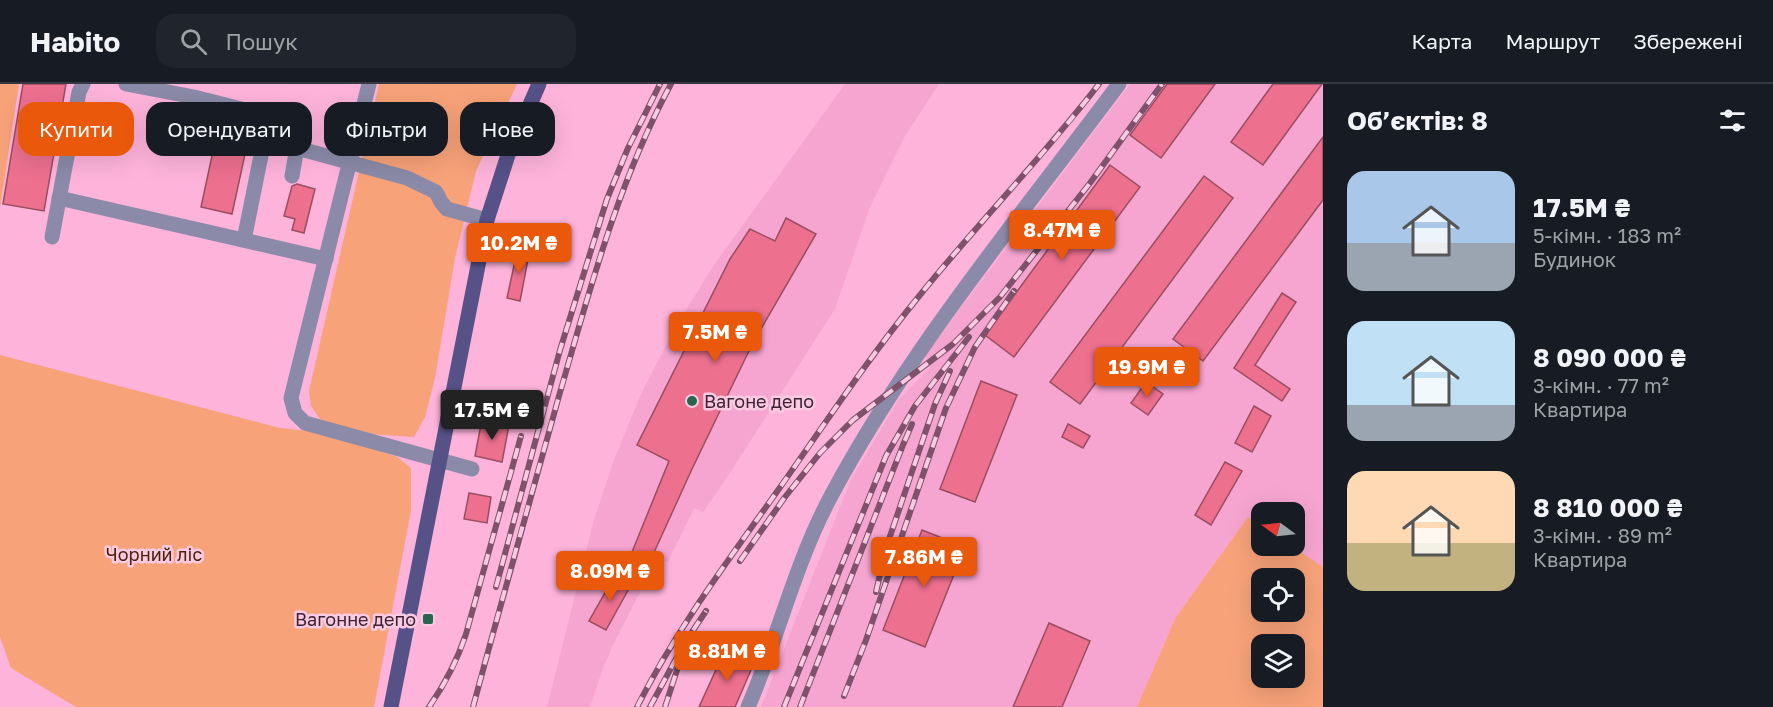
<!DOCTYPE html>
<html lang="uk">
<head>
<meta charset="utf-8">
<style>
  :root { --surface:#171b24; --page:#20242c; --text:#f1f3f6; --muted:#9ea1a6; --line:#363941; --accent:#ea580c }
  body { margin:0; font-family:"Golos Text",sans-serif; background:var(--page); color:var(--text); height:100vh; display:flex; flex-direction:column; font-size:22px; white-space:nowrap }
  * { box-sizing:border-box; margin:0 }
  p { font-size:20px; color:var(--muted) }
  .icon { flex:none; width:33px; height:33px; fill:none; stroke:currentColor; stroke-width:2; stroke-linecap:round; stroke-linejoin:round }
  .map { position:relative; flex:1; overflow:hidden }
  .drawer { display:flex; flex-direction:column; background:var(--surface); width:450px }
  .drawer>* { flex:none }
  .top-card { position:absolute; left:18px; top:18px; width:570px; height:54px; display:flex; gap:12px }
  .needle { width:39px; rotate:285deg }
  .controls { position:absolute; left:1251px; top:418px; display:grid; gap:12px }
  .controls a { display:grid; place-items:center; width:54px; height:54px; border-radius:12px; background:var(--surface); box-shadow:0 6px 24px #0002; font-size:30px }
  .price { position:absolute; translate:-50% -51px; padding:0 14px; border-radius:6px; background:var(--accent); color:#fff; font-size:20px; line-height:39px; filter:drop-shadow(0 2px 3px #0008) }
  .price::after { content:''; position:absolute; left:50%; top:36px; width:18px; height:14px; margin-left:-9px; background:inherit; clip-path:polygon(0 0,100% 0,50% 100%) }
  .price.active { background:#222; color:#fff }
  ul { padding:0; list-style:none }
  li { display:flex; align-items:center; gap:18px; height:150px; padding:0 24px }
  li span { display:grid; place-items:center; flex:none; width:168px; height:120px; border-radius:18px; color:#555 }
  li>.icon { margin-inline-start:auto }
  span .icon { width:72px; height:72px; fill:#fffc; stroke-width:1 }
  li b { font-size:26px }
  h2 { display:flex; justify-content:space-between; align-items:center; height:72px; padding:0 24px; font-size:26px }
  .tag { padding:0 21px; border-radius:18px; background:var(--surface); box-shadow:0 6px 24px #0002; font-size:21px; line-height:54px }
  .tag.active { background:var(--accent); color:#fff }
  header { display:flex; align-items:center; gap:36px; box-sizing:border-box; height:84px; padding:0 30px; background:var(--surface); border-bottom:2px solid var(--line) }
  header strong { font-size:28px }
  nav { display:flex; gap:33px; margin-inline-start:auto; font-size:21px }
  .search { width:420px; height:54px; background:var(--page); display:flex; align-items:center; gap:15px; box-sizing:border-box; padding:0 21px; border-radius:18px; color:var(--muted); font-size:22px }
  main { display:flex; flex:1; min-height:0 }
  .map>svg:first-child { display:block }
  .built { fill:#f6a5d1 }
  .green { fill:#f7a279; fill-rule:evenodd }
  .building { fill:#ed708f; stroke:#994e60; stroke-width:1.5 }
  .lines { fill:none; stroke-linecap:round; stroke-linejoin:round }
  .minor { stroke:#8b8ba9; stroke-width:15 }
  .major { stroke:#565288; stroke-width:15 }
  .rail-casing { stroke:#7e526a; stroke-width:6 }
  .rail { stroke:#f9cbe3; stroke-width:4; stroke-dasharray:11; stroke-linecap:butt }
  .poi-dot { fill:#29644f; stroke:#f9cbe3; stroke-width:2 }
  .labels { text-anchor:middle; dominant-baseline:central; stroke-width:5; stroke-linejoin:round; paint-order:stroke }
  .poi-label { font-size:18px; fill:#3f2232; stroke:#f9cbe3; text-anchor:start }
  .park-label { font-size:18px; fill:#4d2109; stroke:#f9cbe3 }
</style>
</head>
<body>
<header>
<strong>Habito</strong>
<div class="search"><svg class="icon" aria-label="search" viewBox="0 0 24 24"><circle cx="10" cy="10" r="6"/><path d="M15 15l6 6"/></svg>Пошук</div>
<nav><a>Карта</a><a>Маршрут</a><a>Збережені</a></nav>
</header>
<main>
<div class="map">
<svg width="1323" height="623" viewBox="0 0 1323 623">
  <rect width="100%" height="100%" fill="#feb3db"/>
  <g class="built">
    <path d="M845 0H939L905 52 870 123 835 225 724 398 703 428 694 424 668 478 657 475 613 561 603 584 590 623H547L593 439 614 376 641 310 676 242 714 181Z"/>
    <path d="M1130 0H1323V483L1292 462H1294V429H1262L1261 442 1248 433 1176 533 1137 623H761L851 395 899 315 930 284 925 271Z"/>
  </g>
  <g class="green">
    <path d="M0 0H19L0 124Z"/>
    <path d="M379 0H517L476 87 455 174 435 294 425 333 414 353 369 350 365 362 397 373 411 384V426L374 623H76L11 584 0 553V271L280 344 321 348 322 338 311 322 309 307Z"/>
    <path d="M1248 433 1261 442 1262 462H1292L1323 483V623H1137L1176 533ZM1262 495H1294V528H1262ZM1262 561H1294V594H1262Z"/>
  </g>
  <g class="building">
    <path d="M23 0H66L44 127 3 120Z"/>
    <path d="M1167 0H1215L1161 74 1130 51Z"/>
    <path d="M1273 0H1322L1263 81 1231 58Z"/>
    <path d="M221 30 252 38 232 130 201 123Z"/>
    <path d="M1323 53V116L1203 277 1173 255Z"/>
    <path d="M1110 81 1140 103 1014 273 985 251Z"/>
    <path d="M1204 92 1233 114 1080 320 1050 298Z"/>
    <path d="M297 100 315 105 304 149 292 146 295 135 284 132 292 102Z"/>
    <path d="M786 134 816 150 762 243 746 273 692 385 651 475 632 468 669 377 637 361 730 175 750 145 775 157Z"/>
    <path d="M518 163 530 165 520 217 507 214Z"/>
    <path d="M1282 209 1296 218 1255 281 1290 305 1282 317 1234 284Z"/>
    <path d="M981 297 1017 311 975 418 940 405Z"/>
    <path d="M1146 298 1163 310 1148 331 1131 319Z"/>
    <path d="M1254 322 1271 332 1252 368 1235 359Z"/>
    <path d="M482 335 509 341 502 378 475 372Z"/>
    <path d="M1068 340 1090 352 1083 364 1062 353Z"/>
    <path d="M1225 378 1242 387 1211 441 1195 431Z"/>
    <path d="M469 409 491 413 487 439 464 435Z"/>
    <path d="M922 446 965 463 925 563 883 546Z"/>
    <path d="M615 491 632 499 606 546 589 537Z"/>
    <path d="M1049 539 1090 557 1062 623H1013Z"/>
    <path d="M725 566 754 579 735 623H699Z"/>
  </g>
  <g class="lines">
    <g class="minor">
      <path d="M126 0 194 13 301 40 292 92"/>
      <path d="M369 0 291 314 295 329 305 339 472 385"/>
      <path d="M297 64 407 94 436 108 441 118 447 125 487 136"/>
      <path d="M59 114 326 175"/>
      <path d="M52 153 79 8 83 0"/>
      <path d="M244 156 269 32"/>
      <path d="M748 623C778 554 795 479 831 412 910 264 1019 134 1119 0"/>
    </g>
    <path class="major" d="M391 623 487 136 508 71 539 0"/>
    <defs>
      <g id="rail">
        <path d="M740 477 785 413 820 369 853 336 953 260 1000 213 1090 99 1162 0"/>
        <path d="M496 503 560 266 607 115 628 64 660 0"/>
        <path d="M876 508 886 464 935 320 950 287"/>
        <path d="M844 612 866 556 946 324 975 263 1014 207"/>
        <path d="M429 623C445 600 457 577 466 550L521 352"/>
        <path d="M473 623C501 519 530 415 559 312 590 205 618 98 671 0"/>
        <path d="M637 623C677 544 730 474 781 402 826 338 870 272 920 211 978 139 1043 73 1099 0"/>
        <path d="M650 623 684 560 706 527"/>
        <path d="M665 623 678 583"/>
        <path d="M784 623 886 372 915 322 969 253"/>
        <path d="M800 623 903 361 912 340"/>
      </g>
    </defs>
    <use href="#rail" class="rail-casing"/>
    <use href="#rail" class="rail"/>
  </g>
  <g class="poi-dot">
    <circle cx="692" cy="317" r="6"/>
    <rect x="422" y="529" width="12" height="12" rx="3"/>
  </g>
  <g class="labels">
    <g class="poi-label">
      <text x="704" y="317">Вагоне депо</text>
      <text x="416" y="535" text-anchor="end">Вагонне депо</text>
    </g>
    <g class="park-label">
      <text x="154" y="470">Чорний ліс</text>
    </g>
  </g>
</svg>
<div class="controls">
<a><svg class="needle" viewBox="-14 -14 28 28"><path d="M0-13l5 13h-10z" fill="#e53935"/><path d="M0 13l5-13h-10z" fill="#9ea1a6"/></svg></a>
<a><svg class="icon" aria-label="locate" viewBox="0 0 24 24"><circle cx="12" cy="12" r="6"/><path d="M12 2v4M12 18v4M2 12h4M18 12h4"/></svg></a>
<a><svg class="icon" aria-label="layers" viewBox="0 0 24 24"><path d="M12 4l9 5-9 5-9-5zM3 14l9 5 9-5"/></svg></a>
</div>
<b class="price" style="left:1062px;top:177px">8.47M ₴</b>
<b class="price" style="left:519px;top:190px">10.2M ₴</b>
<b class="price" style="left:715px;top:279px">7.5M ₴</b>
<b class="price" style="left:1147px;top:314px">19.9M ₴</b>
<b class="price active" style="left:492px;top:357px">17.5M ₴</b>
<b class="price" style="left:924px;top:504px">7.86M ₴</b>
<b class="price" style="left:610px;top:518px">8.09M ₴</b>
<b class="price" style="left:727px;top:598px">8.81M ₴</b>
<div class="top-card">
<a class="tag active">Купити</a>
<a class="tag">Орендувати</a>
<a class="tag">Фільтри</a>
<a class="tag">Нове</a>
</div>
</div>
<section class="drawer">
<h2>Об’єктів: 8<svg class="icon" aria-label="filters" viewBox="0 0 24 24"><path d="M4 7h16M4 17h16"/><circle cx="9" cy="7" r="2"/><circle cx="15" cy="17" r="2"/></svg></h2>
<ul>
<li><span style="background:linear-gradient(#a9c7e8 60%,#9aa5b1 0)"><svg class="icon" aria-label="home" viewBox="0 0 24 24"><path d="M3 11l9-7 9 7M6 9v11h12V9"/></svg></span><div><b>17.5M ₴</b><p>5-кімн. · 183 m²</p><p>Будинок</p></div></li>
<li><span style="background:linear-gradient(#bfe0f5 70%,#9aa5b1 0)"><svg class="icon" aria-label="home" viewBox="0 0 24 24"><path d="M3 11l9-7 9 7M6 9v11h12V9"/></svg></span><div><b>8 090 000 ₴</b><p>3-кімн. · 77 m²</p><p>Квартира</p></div></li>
<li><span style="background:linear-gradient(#ffd9b3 60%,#c2b280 0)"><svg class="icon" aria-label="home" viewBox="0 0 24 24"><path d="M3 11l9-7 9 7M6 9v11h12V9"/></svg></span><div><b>8 810 000 ₴</b><p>3-кімн. · 89 m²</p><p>Квартира</p></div></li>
</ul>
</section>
</main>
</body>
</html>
